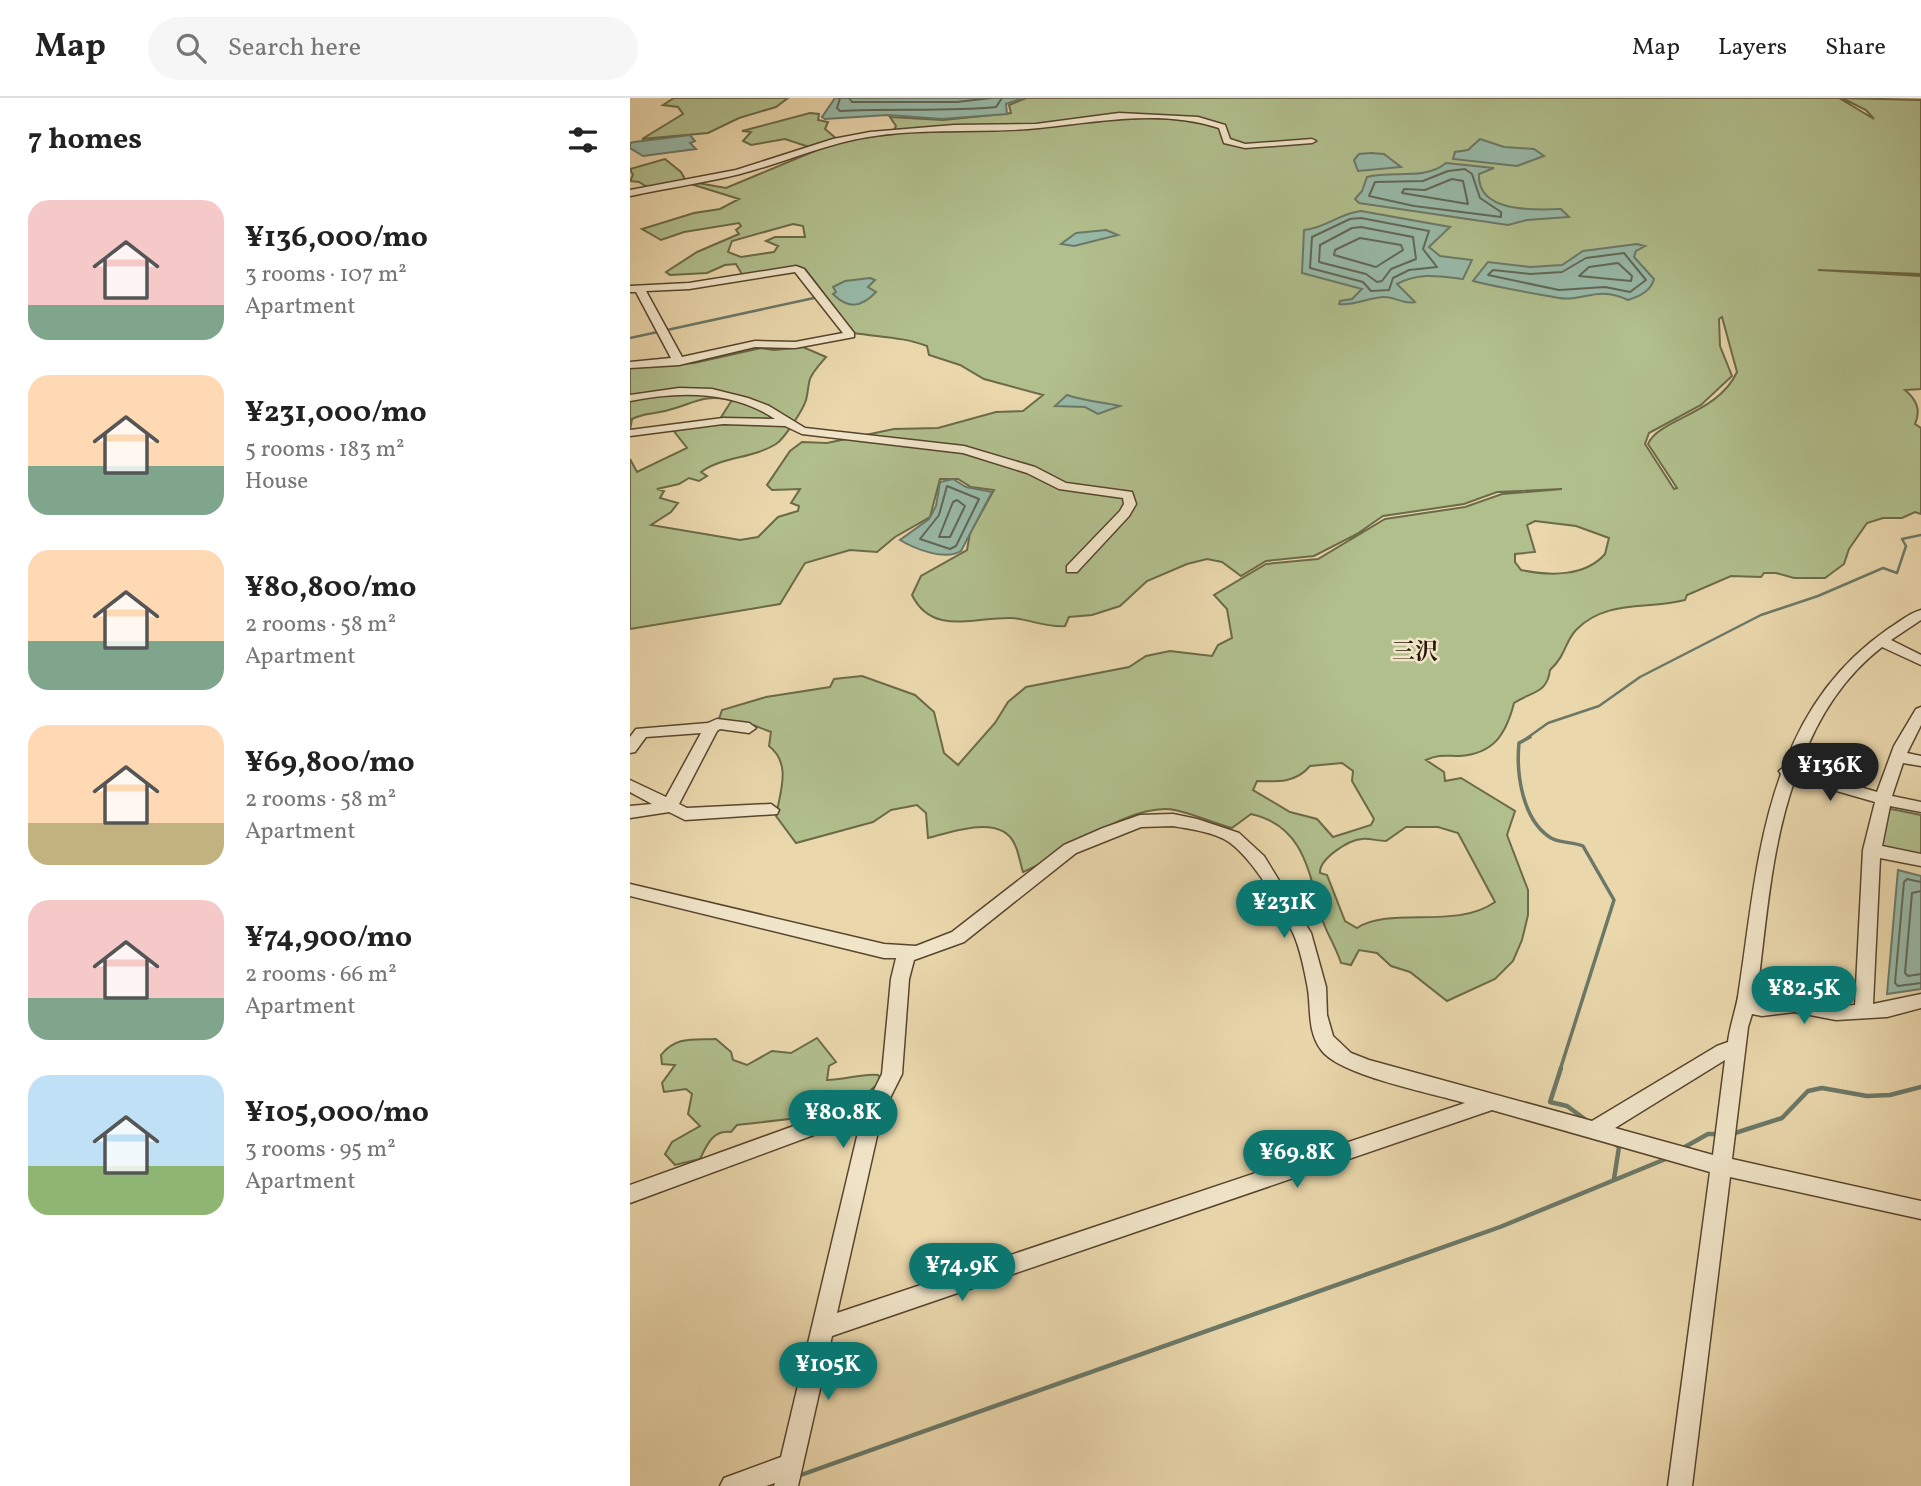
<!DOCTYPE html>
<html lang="en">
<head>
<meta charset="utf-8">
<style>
  :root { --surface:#fff; --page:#f6f6f6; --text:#222; --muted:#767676; --line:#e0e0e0; --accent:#0f766e }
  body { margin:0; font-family:Vollkorn,"Noto Serif JP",serif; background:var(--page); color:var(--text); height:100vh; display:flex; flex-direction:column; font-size:26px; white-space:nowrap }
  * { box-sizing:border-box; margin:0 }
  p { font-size:23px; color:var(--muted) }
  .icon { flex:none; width:38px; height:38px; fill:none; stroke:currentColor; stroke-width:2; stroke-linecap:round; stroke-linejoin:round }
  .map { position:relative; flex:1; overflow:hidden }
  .panel { display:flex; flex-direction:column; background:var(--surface); width:630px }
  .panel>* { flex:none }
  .price { position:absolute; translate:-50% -60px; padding:0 16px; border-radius:24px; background:var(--accent); color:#fff; font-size:23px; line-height:46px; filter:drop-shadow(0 2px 4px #0008) }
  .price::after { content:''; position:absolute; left:50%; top:42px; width:21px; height:16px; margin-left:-10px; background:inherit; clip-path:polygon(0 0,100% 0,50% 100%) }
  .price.active { background:#222; color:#fff }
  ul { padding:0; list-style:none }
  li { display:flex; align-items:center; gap:21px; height:175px; padding:0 28px }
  li span { display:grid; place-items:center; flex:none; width:196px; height:140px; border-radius:21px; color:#555 }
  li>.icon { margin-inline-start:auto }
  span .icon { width:84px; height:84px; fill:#fffc; stroke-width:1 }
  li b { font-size:30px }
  h2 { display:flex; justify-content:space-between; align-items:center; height:84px; padding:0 28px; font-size:30px }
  header { display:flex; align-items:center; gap:42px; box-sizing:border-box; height:98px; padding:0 35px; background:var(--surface); border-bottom:2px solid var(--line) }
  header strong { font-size:33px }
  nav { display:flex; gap:38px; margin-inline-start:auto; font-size:24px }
  .search { width:490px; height:63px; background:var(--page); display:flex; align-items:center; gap:18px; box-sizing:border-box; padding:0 24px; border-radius:38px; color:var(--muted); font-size:26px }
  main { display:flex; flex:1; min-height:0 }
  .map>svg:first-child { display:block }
  .green { fill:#b1bf8d; stroke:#6c6a48; stroke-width:2; fill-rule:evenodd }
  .water { fill:#98baa9; stroke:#6b7867; stroke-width:2 }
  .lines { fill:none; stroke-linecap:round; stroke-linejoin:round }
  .shore { stroke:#606756; stroke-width:2 }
  .stream-far2 { stroke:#6b7867; stroke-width:2.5 }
  .stream-far1 { stroke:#6b7867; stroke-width:3.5 }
  .stream { stroke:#6b7867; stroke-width:4.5 }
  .minor-casing { stroke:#58452e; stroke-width:3 }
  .minor { fill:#f1e5c9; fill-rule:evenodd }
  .labels { text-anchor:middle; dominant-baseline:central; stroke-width:5; stroke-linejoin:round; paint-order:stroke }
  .quarter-label { font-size:23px; font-weight:bold; fill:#271404; stroke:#f1e5c9 }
</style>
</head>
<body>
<header>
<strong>Map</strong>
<div class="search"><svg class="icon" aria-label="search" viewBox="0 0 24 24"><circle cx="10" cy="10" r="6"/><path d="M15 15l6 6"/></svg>Search here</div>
<nav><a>Map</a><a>Layers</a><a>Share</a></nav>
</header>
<main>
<section class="panel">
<h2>7 homes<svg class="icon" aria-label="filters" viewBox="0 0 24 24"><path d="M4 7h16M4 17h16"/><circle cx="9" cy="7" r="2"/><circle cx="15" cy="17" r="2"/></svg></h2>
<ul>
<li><span style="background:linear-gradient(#f6c9c9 75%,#7fa58c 0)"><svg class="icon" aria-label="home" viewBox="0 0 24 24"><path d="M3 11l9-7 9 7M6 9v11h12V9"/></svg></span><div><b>¥136,000/mo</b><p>3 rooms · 107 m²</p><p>Apartment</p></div></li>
<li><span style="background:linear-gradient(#ffd9b3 65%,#7fa58c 0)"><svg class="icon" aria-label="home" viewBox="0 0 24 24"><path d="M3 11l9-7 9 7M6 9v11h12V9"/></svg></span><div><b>¥231,000/mo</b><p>5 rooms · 183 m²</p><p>House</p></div></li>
<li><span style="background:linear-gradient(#ffd9b3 65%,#7fa58c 0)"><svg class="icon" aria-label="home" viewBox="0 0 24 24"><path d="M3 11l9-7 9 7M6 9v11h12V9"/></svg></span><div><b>¥80,800/mo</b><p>2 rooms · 58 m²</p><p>Apartment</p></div></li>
<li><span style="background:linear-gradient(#ffd9b3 70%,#c2b280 0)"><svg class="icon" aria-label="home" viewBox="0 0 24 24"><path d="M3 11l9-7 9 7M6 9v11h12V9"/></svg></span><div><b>¥69,800/mo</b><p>2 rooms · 58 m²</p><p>Apartment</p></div></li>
<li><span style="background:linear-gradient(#f6c9c9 70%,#7fa58c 0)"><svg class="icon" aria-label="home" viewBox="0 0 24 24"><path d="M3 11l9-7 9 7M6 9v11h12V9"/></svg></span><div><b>¥74,900/mo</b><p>2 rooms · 66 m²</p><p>Apartment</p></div></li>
<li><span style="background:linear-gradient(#bfe0f5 65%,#8fb573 0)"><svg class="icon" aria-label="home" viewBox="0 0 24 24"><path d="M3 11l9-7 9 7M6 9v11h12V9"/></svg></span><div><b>¥105,000/mo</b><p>3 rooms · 95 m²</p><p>Apartment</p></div></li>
</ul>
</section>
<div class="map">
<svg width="1291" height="1388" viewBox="0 0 1291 1388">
  <rect width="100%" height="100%" fill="#ead7ac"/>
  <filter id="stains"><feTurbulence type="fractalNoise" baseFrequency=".00286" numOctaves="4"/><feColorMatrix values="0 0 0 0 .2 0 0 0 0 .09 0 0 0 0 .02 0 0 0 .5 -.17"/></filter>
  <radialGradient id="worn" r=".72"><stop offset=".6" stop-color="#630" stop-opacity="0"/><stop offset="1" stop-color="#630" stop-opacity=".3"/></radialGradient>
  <g class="green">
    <path d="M44 0H158L146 9 109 20 78 35 12 41 53 16 48 9 33 7Z"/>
    <path d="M396 0H1209L1244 21 1236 12 1212 0 1291 2V176L1188 172 1291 178V291L1275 292C1287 302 1291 312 1285 326L1291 330V416L1285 414 1272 420H1253L1237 425 1219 451 1214 466 1195 480H1164L1146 475H1134L1131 479 1101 478 1057 497 1055 502C1018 512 976 501 946 532 934 545 937 556 920 572 917 596 902 593 884 605 876 636 864 656 829 658 816 658 809 656 796 662L814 674 815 683 831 680 885 713 877 737 898 792V817L892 842 883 863 865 881 817 903 780 874 761 868 747 855 729 852 721 867 711 865C706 849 697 836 692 821 679 776 675 728 621 716L602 730C583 725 564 716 545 712 501 703 433 758 393 774 390 765 389 755 385 747 372 715 322 734 298 740L296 715 287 707 261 712 243 724 166 745 146 718C150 694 162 666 139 648L141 634 123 627 88 624 92 612 136 599 200 589 204 581 232 578 285 597 304 614 314 655 328 667 365 625 378 604 396 589 499 569 516 558 540 553 582 558 588 547 602 540 597 511 584 497 636 466 688 461 755 421 835 409 872 396 932 391 867 394 834 406 753 418 727 436 684 458 636 463 611 478 592 464 577 461 557 466 517 483 490 508 462 517 439 519 435 528C417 530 399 521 381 520 344 519 302 538 282 497L291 478 337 452 340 435 364 392 341 389 328 381H310L300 419 265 439 247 454 220 452 175 465 150 506 0 531V361L7 374 57 350 43 332 88 324 102 302C72 295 62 307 35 313 23 316 13 315 2 321L0 332V270L64 265 131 250 144 252 173 249 196 259C191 265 183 273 180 281 178 287 178 295 176 302 173 312 154 341 146 346 122 361 93 358 71 374L77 378 69 383 59 380 49 386 27 391 34 393 30 400 48 405 41 414 21 427 110 442 128 439 148 419 168 413 169 408 161 405 170 391 142 392 137 387 160 353 172 344 197 345 264 331 308 330 366 314 393 313 413 297 354 281 330 267 299 257 297 248C274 239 248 239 224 235L175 171 161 169 113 178 106 166 95 167 77 175 40 177 36 174 67 154 109 136 106 132 111 128 109 125 54 134 31 142 12 131 64 115 90 111 109 101 64 87 68 85 96 90 187 52 223 41 262 36 266 28 260 19 313 22 381 15 379 7ZM163 126 173 128 175 139H145L136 143 148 148 144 154 111 159 98 154 102 143ZM1092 219 1107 274C1088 316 1028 321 1018 346L1047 390 1044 391 1015 346 1019 335 1071 307 1102 278 1090 248 1089 221ZM905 423 946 428 979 440 975 456C955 479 919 478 891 472L885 464V456L905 454 897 427ZM712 665 723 673 722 683 744 721 741 727 703 739 687 721 660 714 623 692 627 683C647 684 666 685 680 668ZM776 729H808L828 735 865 804C826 832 761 808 727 830L715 823 697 777 690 775C689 761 718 742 732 741 739 740 748 743 756 743Z"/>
    <path d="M180 15 189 16 188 22 198 24 195 31 207 41 179 49 155 41 121 47 113 43 121 34 112 33Z"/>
    <path d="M35 61 51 74 56 83 19 90 9 84 0 83 3 77 0 71Z"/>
    <path d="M1261 711 1291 717V757L1254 750 1250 746 1256 712Z"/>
    <path d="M187 940 206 964 199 968 197 982C214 982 233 975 248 977L252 982 241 992V997L220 1014 107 1027 101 1034C82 1032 77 1047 70 1061L45 1067 35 1056 42 1044 70 1028 58 1016 62 996 56 991 34 994 32 985 45 967 32 966 31 957C46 938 63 942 86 941L101 954 103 962 117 967 142 953 161 955Z"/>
  </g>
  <g class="water">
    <path d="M205 0H393L376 6 377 16 312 21 258 17 195 21 192 19Z"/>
    <path d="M60 37 65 43 60 45 66 51 13 58 0 50V45L4 44Z"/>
    <path d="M850 41 874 49 904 51 914 58 887 68 823 61 825 54 838 52Z"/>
    <path d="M741 55 754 56 771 69 728 73 724 62 729 56Z"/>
    <path d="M816 65 864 70 849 76C847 115 904 112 931 111L939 119 897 122 878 127 729 105 725 101 732 93 737 79C763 72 794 83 816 65Z"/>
    <path d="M731 113 820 129 799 149 810 158 842 162 833 181C809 178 789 174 767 186L785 204C773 207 765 198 753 199 737 200 724 208 709 206L710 203 722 201 732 191 672 175 674 132C696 130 710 115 731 113Z"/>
    <path d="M476 132 488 137 444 148 431 146 446 135Z"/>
    <path d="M1007 146 1015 148 1006 153 1004 159 1024 181C1021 193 1010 198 998 202 967 187 953 204 929 200 901 195 871 190 843 183L858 164 900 169 932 167 953 153Z"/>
    <path d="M240 180 245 182 238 189 246 194C230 211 217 210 203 196L206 194 203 189 215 183Z"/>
    <path d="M437 297C455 303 471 304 490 308L468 316 455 309 425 308Z"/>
    <path d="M323 381 336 389 362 394 331 453C315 463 285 451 270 442L299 421 306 408 310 384Z"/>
    <path d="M1268 772 1291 778V891L1257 896Z"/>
  </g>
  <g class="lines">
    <g class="shore">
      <path d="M210 0 207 10 210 13C263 10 313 14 366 9L372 0"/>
      <path d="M219 0 222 4H327L361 0"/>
      <path d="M835 71 842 76 850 100 871 114V119L784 108 739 98 745 84 793 83 818 73Z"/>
      <path d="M822 81 833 83 838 106 772 95 774 91 795 92Z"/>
      <path d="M731 120 799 133 793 151 807 169 779 172 763 180 759 192 741 193 733 184 680 170 682 139 720 121Z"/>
      <path d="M731 129 783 139 786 161 761 171 752 183 747 184 736 176 689 164 690 147 722 130Z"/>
      <path d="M730 140 771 147 773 152 746 169 704 157 705 152Z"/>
      <path d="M994 155 1016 182 1000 194 975 189 929 192 858 177 863 172 900 176 932 174 956 160Z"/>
      <path d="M988 165 1002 178 1001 183 949 178 959 169Z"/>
      <path d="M317 388 349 401 326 448 320 451 290 441 309 417Z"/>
      <path d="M327 402 335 408 320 439H309L323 404Z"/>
      <path d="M1291 784 1277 781 1274 784 1265 885 1268 888 1291 885"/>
      <path d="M1291 793 1282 795 1275 875 1278 878 1291 876"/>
    </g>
    <g class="stream-far2">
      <path d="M0 240 184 200"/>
      <path d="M897 640 918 625 969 608 1010 579 1131 517 1188 498 1253 470 1267 475 1276 448 1272 441 1291 437"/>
    </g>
    <path class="stream-far1" d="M900 639 889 645C886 675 892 722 921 740 930 745 943 744 953 748L984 802 930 972"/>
    <g class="stream">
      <path d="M931 970 920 1004 937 1008 956 1022"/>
      <path d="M1102 1036 1152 1020 1178 993 1192 990 1237 998 1260 997 1291 989"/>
      <path d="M1053 1050 1078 1036H1090"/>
      <path d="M984 1081 989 1049 986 1047"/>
      <path d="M168 1378 870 1129 1038 1060"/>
    </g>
    <defs>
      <g id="minor">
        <path d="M489 15 568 19 595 27 600 41 615 46 682 41 686 43 682 45 615 50 594 45 589 30C530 11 469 24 409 30 352 36 295 29 238 39 194 46 153 65 110 76 74 85 36 90 0 98V92L106 72 203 41 240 34 324 27 406 26Z"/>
        <path d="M166 168 174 171 224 235V239L165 250 125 249 49 267 0 270V264L41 260 6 194H0V188L59 185ZM165 174 213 235 165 244 125 243 52 259 16 193 59 191Z"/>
        <path d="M49 290 82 291 118 300 139 308 175 330 334 348 405 369 436 385 502 394 506 406 499 418 447 474H437V468L490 413 494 406 493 400 429 391 397 375 333 355 172 336 155 328 93 326 0 338V332L93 320 145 321C102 292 49 293 0 303V297Z"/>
        <path d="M1291 512V522L1261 542 1291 557V567L1252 549C1212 580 1185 624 1169 671L1247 694 1264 648 1286 611 1291 609V627L1277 655 1291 658V668L1273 665 1262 698 1291 704V714L1260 708 1252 748 1291 756V768L1250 760 1243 906 1291 896V910L1257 919 1206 922 1164 914 1132 918 1122 916 1118 929 1102 1061 1291 1103V1121L1100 1079 1062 1388H1038L1080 1074 862 1012 202 1238 168 1388H144L145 1385 136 1388H90L94 1380 151 1359 230 1026 208 1028 0 1105V1087L208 1012 236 1008 252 976 261 881 266 860H254L0 798V786L254 846 286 848 322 834 434 747 473 730 510 717 543 716 567 721 609 735 634 758 681 835 696 889 697 917 703 938 721 955 739 962 962 1023 1087 948 1098 944C1100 926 1107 910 1109 892 1120 820 1126 745 1151 676L1149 673 1154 669C1174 613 1209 565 1258 531 1268 525 1279 515 1291 512ZM1165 681 1245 704 1233 752 1225 907 1206 908 1164 900 1126 903C1136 829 1140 751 1165 681ZM543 728C560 731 584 734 599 744 623 761 651 808 663 835 670 850 674 870 677 886 682 908 676 933 692 953 712 978 802 995 835 1005L207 1215 252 1016 272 976 279 881 284 862 334 844 446 755 511 729ZM1095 962 1083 1057 985 1030Z"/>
        <path d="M87 621 119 625 126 630 119 635 90 631 87 633 49 706 57 710 141 706 149 712 147 716 55 722 39 714 0 720V708L22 706 0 694V682L36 699 71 635 16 639 5 654 0 655V639L6 631 78 625Z"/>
      </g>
    </defs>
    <use href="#minor" class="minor-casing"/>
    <use href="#minor" class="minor"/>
  </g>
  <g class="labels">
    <g class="quarter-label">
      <text x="785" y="555">三沢</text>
    </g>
  </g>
  <rect width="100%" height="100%" filter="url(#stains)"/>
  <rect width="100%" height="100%" fill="url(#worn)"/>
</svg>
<b class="price active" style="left:1200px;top:705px">¥136K</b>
<b class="price" style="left:654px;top:842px">¥231K</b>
<b class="price" style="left:1174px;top:928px">¥82.5K</b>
<b class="price" style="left:213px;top:1052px">¥80.8K</b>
<b class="price" style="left:667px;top:1092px">¥69.8K</b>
<b class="price" style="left:332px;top:1205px">¥74.9K</b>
<b class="price" style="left:198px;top:1304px">¥105K</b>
</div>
</main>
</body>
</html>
